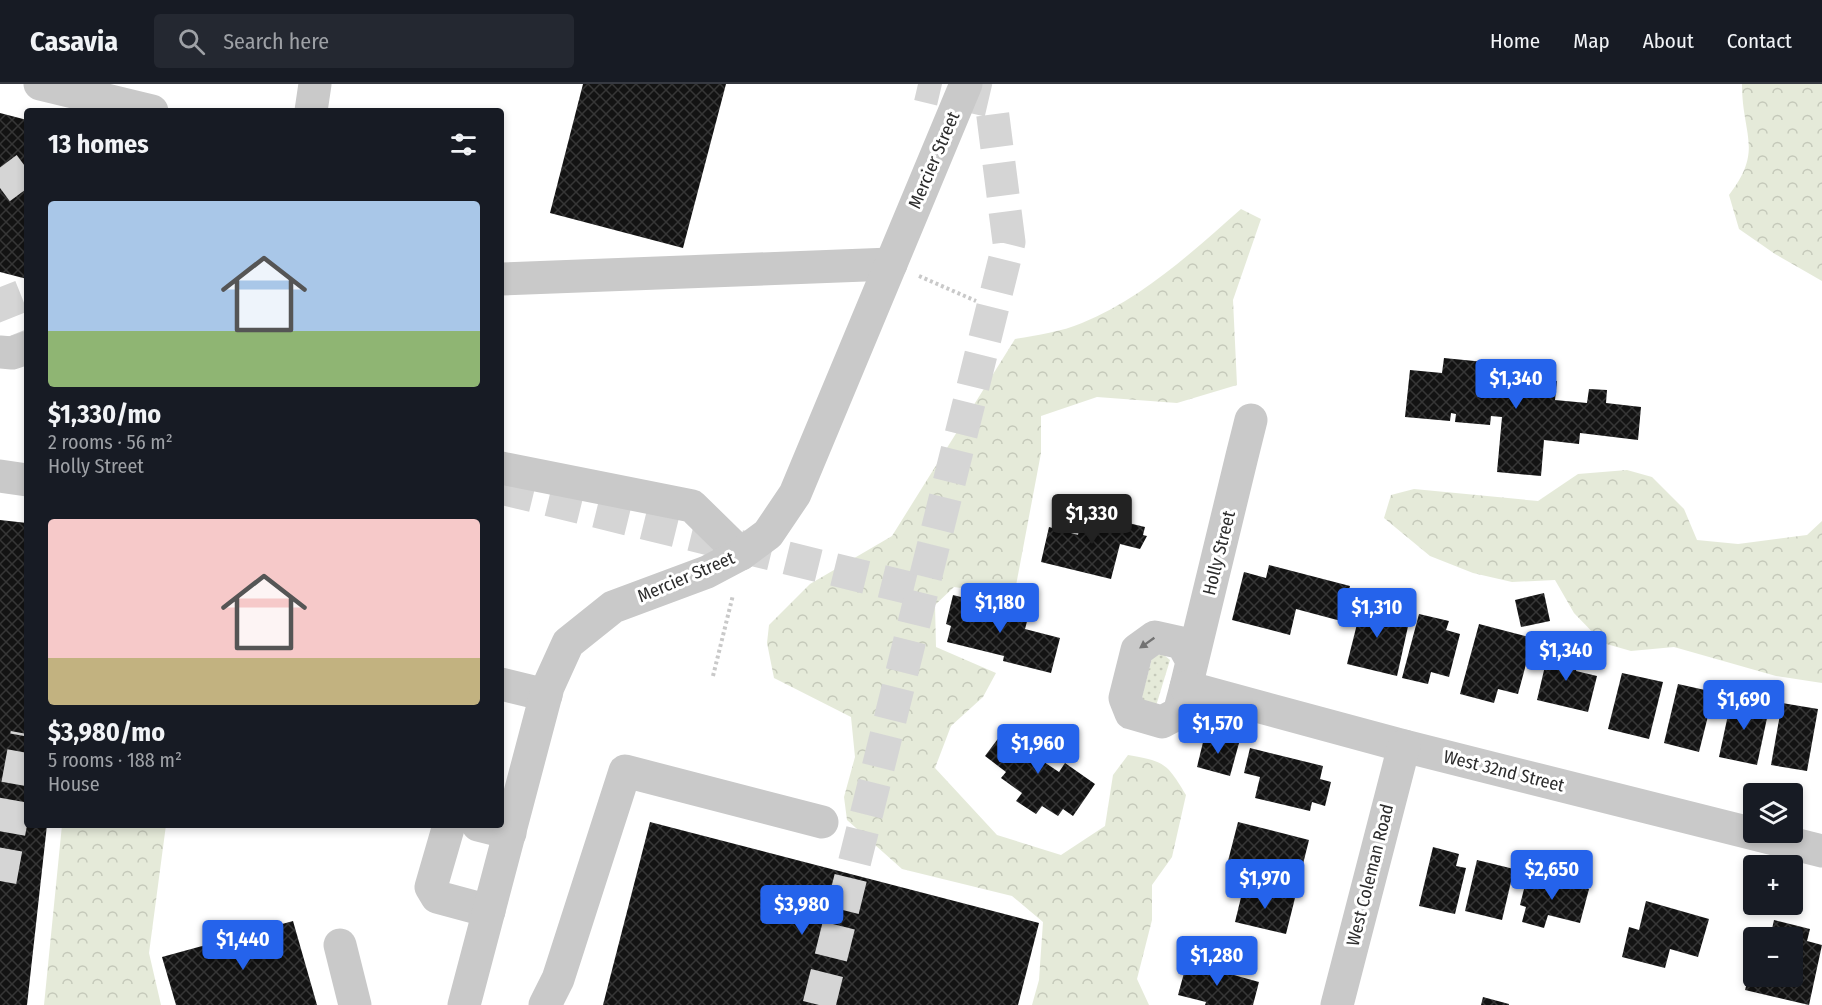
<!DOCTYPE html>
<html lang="en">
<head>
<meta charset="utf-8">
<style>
  :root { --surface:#171b24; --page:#242831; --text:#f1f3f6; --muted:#9ea1a6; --line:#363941; --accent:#2563eb }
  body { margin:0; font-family:"Fira Sans Condensed",sans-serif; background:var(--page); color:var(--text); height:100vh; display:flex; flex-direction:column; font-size:22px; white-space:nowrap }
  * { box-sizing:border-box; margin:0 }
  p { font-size:20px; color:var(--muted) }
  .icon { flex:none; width:33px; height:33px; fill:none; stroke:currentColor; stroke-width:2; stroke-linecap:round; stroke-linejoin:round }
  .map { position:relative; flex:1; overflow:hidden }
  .drawer { position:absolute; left:24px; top:24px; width:480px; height:720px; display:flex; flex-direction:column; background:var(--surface); border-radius:6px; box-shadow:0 3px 9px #0003 }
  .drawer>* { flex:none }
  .tools { position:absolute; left:1743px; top:699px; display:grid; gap:12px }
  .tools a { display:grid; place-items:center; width:60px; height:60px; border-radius:6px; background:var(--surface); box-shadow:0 3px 9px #0003; font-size:30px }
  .price { position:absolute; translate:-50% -51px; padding:0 14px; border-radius:6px; background:var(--accent); color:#fff; font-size:20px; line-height:39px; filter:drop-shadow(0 2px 3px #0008) }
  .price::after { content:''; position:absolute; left:50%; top:36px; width:18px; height:14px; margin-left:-9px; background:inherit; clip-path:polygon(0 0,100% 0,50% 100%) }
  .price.active { background:#222; color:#fff }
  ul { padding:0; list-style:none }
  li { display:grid; align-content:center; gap:12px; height:318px; padding:0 24px }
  li span { display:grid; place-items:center; height:186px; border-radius:6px; color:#555 }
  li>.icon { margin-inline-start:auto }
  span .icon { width:108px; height:108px; fill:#fffc; stroke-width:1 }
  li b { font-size:26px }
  h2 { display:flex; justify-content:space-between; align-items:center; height:72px; padding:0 24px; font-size:26px }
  header { display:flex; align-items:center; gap:36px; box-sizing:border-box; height:84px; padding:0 30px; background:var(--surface); border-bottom:2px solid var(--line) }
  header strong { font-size:28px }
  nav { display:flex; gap:33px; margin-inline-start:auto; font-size:21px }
  .search { width:420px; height:54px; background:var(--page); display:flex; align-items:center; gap:15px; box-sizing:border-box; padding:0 21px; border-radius:6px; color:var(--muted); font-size:22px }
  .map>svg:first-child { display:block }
  .grass { fill:url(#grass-dots) }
  .forest { fill:url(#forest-crowns) }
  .building { fill:url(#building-cross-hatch) }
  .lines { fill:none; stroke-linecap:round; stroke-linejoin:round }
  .minor-tunnel { stroke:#d5d5d5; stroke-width:33; stroke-dasharray:33 16; stroke-linecap:butt }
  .path { stroke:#c9c9c9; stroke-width:4; stroke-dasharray:3 3; stroke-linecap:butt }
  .minor { stroke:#c9c9c9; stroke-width:33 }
  .oneway { fill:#737373 }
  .labels { text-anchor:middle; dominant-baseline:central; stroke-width:6; stroke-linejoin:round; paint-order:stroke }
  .street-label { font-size:18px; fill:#2c2c2c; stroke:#fff }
</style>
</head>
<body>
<header>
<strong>Casavia</strong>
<div class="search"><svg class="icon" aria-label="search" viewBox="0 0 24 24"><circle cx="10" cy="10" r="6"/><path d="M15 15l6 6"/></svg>Search here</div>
<nav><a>Home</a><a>Map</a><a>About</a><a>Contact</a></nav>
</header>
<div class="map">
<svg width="1822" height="921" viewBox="0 0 1822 921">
  <defs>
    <pattern id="grass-dots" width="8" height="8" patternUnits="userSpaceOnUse" patternTransform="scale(1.5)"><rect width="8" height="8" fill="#e5ead9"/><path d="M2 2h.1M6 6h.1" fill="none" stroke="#c5c9ba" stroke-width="1.8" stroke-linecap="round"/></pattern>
    <pattern id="forest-crowns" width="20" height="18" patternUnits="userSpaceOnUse" patternTransform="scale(1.5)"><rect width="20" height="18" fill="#e5ead9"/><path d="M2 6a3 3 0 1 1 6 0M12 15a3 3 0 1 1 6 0" fill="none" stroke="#c5c9ba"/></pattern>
    <pattern id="building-cross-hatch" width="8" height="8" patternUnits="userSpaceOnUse" patternTransform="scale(1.5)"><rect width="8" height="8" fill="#131313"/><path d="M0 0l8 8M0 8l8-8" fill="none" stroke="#363636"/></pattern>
  </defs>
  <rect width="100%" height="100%" fill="#fff"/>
  <path class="grass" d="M1155 571H1164L1170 576 1156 622 1143 616 1142 612 1152 574Z"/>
  <g class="forest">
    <path d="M1742 0H1822V197L1775 170 1739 145 1729 111C1764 66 1742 51 1742 0Z"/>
    <path d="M1241 125 1261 135 1233 216 1237 301 1177 319 1097 313 1041 332V369L1014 512 954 503 935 521 936 563 996 589 983 613 951 642 935 684 997 751 1061 771 1105 742 1113 691 1128 671C1164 677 1167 679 1186 711L1172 773 1152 801V836L1137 895 1149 921H1032L1039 896 1043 838 1012 812 902 785 847 736 844 713 855 673 851 633 774 594 767 559 769 541 810 500 892 452 1015 255C1037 251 1061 248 1082 239 1143 214 1192 168 1241 125Z"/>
    <path d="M1627 386 1652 393 1684 425 1697 456 1738 460 1807 451 1822 437V599L1776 592 1674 563 1631 567 1603 559 1574 529 1555 496 1512 498 1473 489 1430 472 1384 434 1391 411 1414 405 1538 417 1578 390Z"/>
    <path d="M62 741H166L149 869 161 921H44Z"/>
  </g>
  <g class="building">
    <path d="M583 0H726L683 164 550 129Z"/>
    <path d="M0 29 27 36V195L0 188Z"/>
    <path d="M1444 274 1515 281 1514 293 1557 297 1555 316 1587 319 1589 305 1607 306 1606 319 1641 323 1638 356 1580 349 1579 360 1544 356 1541 392 1497 388 1502 333 1491 332 1490 341 1455 338 1456 330 1451 329 1450 337 1405 333 1410 286 1442 289Z"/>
    <path d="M1083 428 1145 443 1143 451 1147 452 1140 465 1120 460 1111 495 1041 478 1049 443 1078 451Z"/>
    <path d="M0 436 27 439V741H47L27 921H0Z"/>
    <path d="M1269 481 1350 502 1341 537 1296 525 1290 551 1232 536 1244 488 1266 494Z"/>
    <path d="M1544 509 1550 537 1521 543 1515 516Z"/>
    <path d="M953 511 1029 530 1025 545 1060 554 1051 589 1003 577 1004 572 947 558 951 542 946 540Z"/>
    <path d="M1357 514 1389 522 1387 533 1409 538 1397 592 1347 580 1359 532 1352 531Z"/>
    <path d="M1419 530 1449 537 1446 546 1460 550 1449 593 1431 588 1428 600 1402 594Z"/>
    <path d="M1479 540 1533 554 1518 610 1498 605 1494 619 1460 610Z"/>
    <path d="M1549 565 1580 572 1576 587 1597 592 1588 628 1537 616Z"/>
    <path d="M1622 589 1663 598 1649 655 1608 645Z"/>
    <path d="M1678 600 1714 608 1699 668 1664 659Z"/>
    <path d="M1732 612 1770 620 1757 681 1719 673Z"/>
    <path d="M1782 619 1818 625 1807 687 1771 681Z"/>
    <path d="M1009 640 1051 670 1044 678 1059 688 1065 679 1095 700 1073 732 1063 725 1058 732 1042 722 1036 730 1016 717 1022 709 1001 694 1006 688 985 672Z"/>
    <path d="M1205 650 1239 659 1230 692 1197 683Z"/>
    <path d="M1250 664 1323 682 1320 695 1331 698 1325 722 1312 718 1310 727 1255 714 1260 693 1244 689Z"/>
    <path d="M650 738 1039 839 1018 921H603Z"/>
    <path d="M1238 738 1309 756 1299 796 1228 777Z"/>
    <path d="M1433 763 1459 770 1456 782 1466 784 1455 830 1419 822Z"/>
    <path d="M1477 776 1514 785 1502 836 1465 827Z"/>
    <path d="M1528 789 1589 805 1580 839 1548 831 1544 844 1522 838 1526 823 1520 821Z"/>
    <path d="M1244 801 1295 814 1286 850 1235 838Z"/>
    <path d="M1646 817 1709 835 1698 873 1670 865 1665 884 1622 873 1629 843 1639 846Z"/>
    <path d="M1774 836 1810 845 1807 857 1822 861 1809 921 1745 906 1753 875 1754 892H1792V854H1770Z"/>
    <path d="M293 837 317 921H176L162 873Z"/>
    <path d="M1187 878 1259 898 1253 921H1205L1206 918 1178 911Z"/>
    <path d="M1483 913 1509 920V921H1481Z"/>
  </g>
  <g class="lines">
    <g class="minor-tunnel">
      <path d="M0 104 27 84"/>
      <path d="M0 203 27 271"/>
      <path d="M501 404 922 507"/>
      <path d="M0 797 27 650"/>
      <path d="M819 921 1009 158 991 17 918 0"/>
    </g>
    <g class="path">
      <path d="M919 192 976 217"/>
      <path d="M713 592 733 511"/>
    </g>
    <g class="minor">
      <path d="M40 0 152 27"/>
      <path d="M311 27 315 0"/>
      <path d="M501 195 891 180"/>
      <path d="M0 268 12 269 27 264"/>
      <path d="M501 384 692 422 741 470"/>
      <path d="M0 392 27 396"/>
      <path d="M1192 577 1182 559 1155 553 1137 566 1125 614 1131 629 1162 638 1179 629 1186 603 1242 372 1251 336"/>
      <path d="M501 600 546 611"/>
      <path d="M1186 603 1404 662 1822 767"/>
      <path d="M449 741 431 803 437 813 489 827"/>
      <path d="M478 741 510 749"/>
      <path d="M340 861 355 921"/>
      <path d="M464 921 548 603 568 559 613 523 707 488 741 470 768 450 795 410 966 0"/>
      <path d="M545 921 558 895 625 687 822 738"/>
      <path d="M1337 921 1404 662"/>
    </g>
  </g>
  <defs><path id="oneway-solid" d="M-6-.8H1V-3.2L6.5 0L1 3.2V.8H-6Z" transform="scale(1.5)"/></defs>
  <use class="oneway" href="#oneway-solid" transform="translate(1147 559) rotate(145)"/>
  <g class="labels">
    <g class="street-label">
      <text transform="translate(934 76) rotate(-67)">Mercier Street</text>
      <text transform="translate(1219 469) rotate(-76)">Holly Street</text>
      <text transform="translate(686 493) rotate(-23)">Mercier Street</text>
      <text transform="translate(1504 687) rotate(14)">West 32nd Street</text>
      <text transform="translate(1370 791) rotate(-76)">West Coleman Road</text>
    </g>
  </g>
</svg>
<div class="tools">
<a><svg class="icon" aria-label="layers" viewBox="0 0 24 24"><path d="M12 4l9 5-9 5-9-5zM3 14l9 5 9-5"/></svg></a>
<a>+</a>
<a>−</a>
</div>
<b class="price" style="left:1516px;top:326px">$1,340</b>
<b class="price active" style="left:1092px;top:461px">$1,330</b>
<b class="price" style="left:1000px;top:550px">$1,180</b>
<b class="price" style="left:1377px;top:555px">$1,310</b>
<b class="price" style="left:1566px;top:598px">$1,340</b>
<b class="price" style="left:1744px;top:647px">$1,690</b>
<b class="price" style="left:1218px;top:671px">$1,570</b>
<b class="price" style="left:1038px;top:691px">$1,960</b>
<b class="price" style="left:1552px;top:817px">$2,650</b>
<b class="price" style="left:1265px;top:826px">$1,970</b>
<b class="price" style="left:802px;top:852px">$3,980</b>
<b class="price" style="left:243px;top:887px">$1,440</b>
<b class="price" style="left:1217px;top:903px">$1,280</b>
<section class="drawer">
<h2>13 homes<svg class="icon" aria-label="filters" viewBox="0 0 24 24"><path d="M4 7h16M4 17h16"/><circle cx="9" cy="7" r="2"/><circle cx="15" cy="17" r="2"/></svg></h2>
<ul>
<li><span style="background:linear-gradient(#a9c7e8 70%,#8fb573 0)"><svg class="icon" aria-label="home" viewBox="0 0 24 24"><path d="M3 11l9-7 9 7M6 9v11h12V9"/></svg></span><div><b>$1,330/mo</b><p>2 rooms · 56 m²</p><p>Holly Street</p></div></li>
<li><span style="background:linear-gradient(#f6c9c9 75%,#c2b280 0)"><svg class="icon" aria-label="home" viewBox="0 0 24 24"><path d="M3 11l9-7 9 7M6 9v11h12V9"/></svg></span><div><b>$3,980/mo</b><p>5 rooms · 188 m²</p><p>House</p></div></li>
</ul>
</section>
</div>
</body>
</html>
